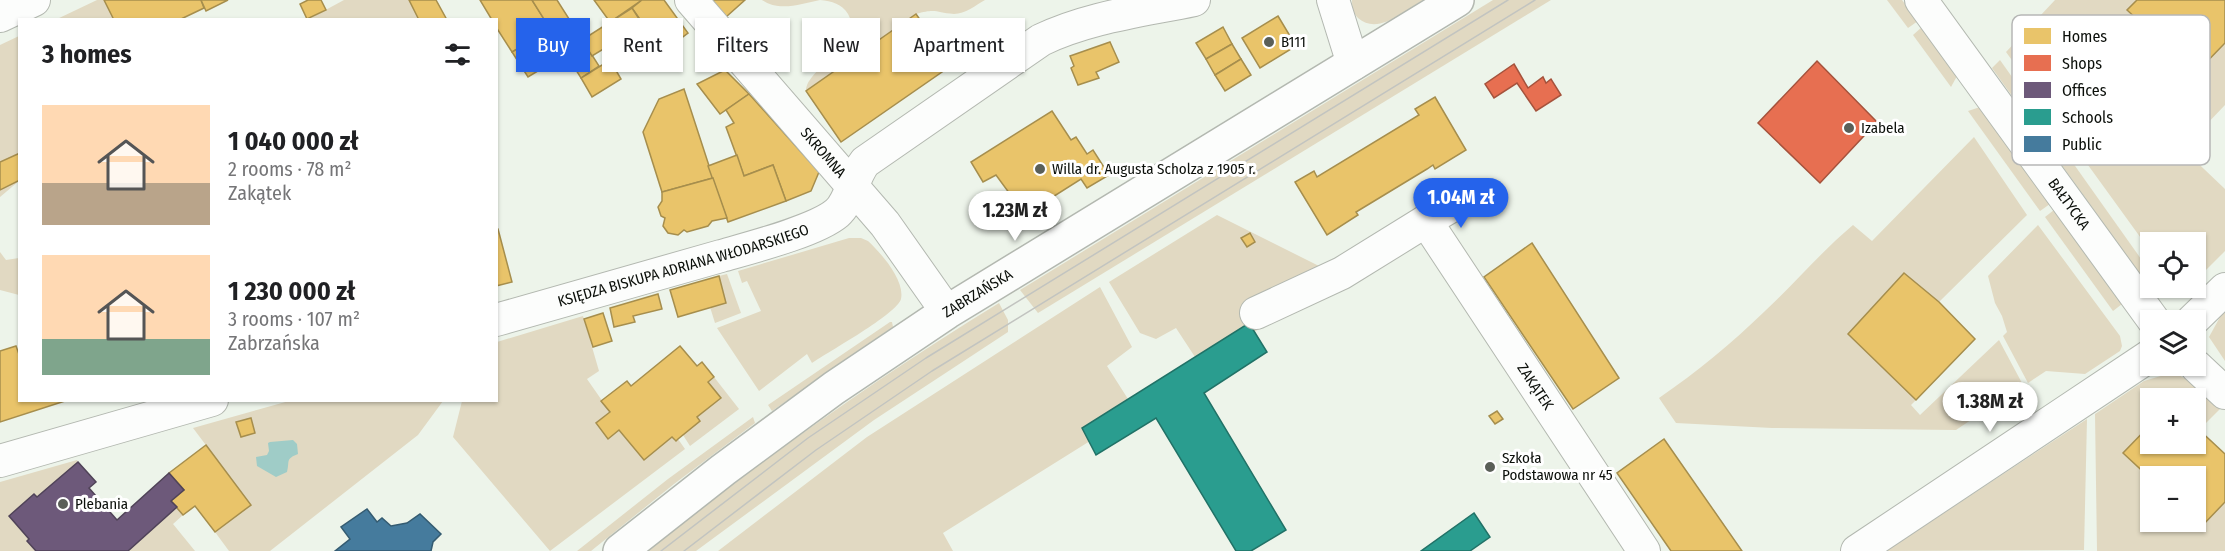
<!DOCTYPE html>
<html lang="en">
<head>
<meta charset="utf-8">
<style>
  :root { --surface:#fff; --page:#f2f2f2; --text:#202124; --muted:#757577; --accent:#2563eb }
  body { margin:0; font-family:"Fira Sans Condensed",sans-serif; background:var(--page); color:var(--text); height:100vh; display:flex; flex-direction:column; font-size:22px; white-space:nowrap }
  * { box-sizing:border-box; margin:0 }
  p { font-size:20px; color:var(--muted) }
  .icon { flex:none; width:33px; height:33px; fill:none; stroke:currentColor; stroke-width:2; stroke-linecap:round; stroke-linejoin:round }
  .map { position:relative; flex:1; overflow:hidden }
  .side { position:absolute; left:18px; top:18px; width:480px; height:384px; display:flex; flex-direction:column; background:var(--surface); border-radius:0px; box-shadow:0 2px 4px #0004 }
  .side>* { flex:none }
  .banner { position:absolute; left:516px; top:18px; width:570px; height:54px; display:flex; gap:12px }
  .fabs { position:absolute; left:2140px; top:232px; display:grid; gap:12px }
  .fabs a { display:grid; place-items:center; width:66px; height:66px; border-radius:0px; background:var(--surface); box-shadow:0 2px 4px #0004; font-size:30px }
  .price { position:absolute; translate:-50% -51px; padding:0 14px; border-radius:21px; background:#fff; color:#222; font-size:20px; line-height:39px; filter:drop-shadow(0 2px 3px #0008) }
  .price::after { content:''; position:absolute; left:50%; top:36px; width:18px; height:14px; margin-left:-9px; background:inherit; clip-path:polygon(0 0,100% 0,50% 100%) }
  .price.current { background:var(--accent); color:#fff }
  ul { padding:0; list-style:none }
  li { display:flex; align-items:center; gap:18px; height:150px; padding:0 24px }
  li span { display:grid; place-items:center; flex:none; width:168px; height:120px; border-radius:0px; color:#555 }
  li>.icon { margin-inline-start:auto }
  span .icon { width:72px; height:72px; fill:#fffc; stroke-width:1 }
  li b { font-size:26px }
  h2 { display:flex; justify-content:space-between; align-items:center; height:72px; padding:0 24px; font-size:26px }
  .tag { padding:0 21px; border-radius:0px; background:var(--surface); box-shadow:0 2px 4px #0004; font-size:21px; line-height:54px }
  .tag.current { background:var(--accent); color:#fff }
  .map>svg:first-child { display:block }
  .green { fill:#e1d9c2 }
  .water { fill:#9fccc7 }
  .homes { fill:#e9c46a; stroke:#a68e4d; stroke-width:1.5 }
  .shops { fill:#e76f51; stroke:#a5523c; stroke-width:1.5 }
  .offices { fill:#6d597a; stroke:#504358; stroke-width:1.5 }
  .schools { fill:#2a9d8f; stroke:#217267; stroke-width:1.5 }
  .public { fill:#457b9d; stroke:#345b71; stroke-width:1.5 }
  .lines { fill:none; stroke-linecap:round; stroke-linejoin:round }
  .minor-casing { stroke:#b3b8b0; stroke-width:34 }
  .tertiary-casing { stroke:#b3b8b0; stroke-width:36 }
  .minor { stroke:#fcfdfc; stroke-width:32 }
  .tertiary { stroke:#fcfdfc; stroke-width:33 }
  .tram { stroke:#c2c4c0; stroke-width:1.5 }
  .poi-dot { fill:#5a5f58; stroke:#fff; stroke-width:2 }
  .labels { text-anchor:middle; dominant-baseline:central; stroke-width:6; stroke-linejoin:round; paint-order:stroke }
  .poi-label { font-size:15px; fill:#0b0f0a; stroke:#fff; text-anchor:start }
  .street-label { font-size:15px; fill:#0b0f0a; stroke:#fff }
  .key { fill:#fff; stroke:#b6b7b6; stroke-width:1.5 }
  .key-label { font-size:16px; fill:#0b0f0a }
</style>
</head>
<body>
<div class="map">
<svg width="2225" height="551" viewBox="0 0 2225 551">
  <rect width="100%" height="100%" fill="#edf4ea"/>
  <g class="green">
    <path d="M97 0H104L114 19 55 20Z"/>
    <path d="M344 0H409L419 19 307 20Z"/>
    <path d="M762 0H820C801 4 779 12 762 0Z"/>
    <path d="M820 0H985C976 5 965 14 954 14 936 13 937 8 916 14L806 91C807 66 866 47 848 14 842 4 832 1 820 0Z"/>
    <path d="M1352 0H1423C1406 10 1378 36 1358 18 1353 13 1352 7 1352 0Z"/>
    <path d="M1493 0H1551L1038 313 1020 290Z"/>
    <path d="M1887 0H1902L1918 21 1908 28Z"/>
    <path d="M2055 0H2137L2127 10 2196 73 2225 43V105L2183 149 2225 189V251L2196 280V243H2151V252L2006 52Z"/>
    <path d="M1922 27 1957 76 1951 87 1913 35Z"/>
    <path d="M19 36V181L0 197V45Z"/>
    <path d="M2000 60 2151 273V281L2147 284 1992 68Z"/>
    <path d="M1980 107 2050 204 2040 211 1968 111Z"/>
    <path d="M1974 137 2027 215 1939 302 1904 273 1848 334 1916 400 1911 405 1920 415 1999 340 2023 385 1956 430 1772 428 1676 423 1659 398C1697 372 1732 343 1765 311 1795 283 1822 251 1853 225L1872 241Z"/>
    <path d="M2054 210 2122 304 2113 311 2045 217Z"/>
    <path d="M1217 215 1331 272 1282 316 1254 332 1195 357 1176 328 1156 339 1140 333 1109 282Z"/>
    <path d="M2038 225 2120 336 2122 346 2120 351 2085 374 2046 371 2028 383 2003 336 2007 332 2002 316 1995 303 1988 276Z"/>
    <path d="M849 238H861L868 241C881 253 905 280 901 299 897 314 828 352 812 363L807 354 759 391 717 328 761 311 747 281 742 283 738 271Z"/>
    <path d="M0 252 6 260 19 258V295L0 290Z"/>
    <path d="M727 274 741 313 715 323 710 307 719 276Z"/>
    <path d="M1100 287 1132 347 1107 366 1128 399 1082 428 1090 441 943 533 953 551H718L867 437Z"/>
    <path d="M999 303 1008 320V332L874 420 696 551H648C759 461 877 378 999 303Z"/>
    <path d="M2225 308V361L2209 337Z"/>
    <path d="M583 316 599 371 587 379 610 412 596 424 608 439 619 430 644 460 672 437 675 441 678 439 685 449 550 551 453 437 462 401 496 400 497 342Z"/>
    <path d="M890 322H892L893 327 772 411 768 405Z"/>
    <path d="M2174 372 2196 385 2221 408 2199 430 2196 427V399H2151V424L2123 453 2151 479V522H2196V520L2202 526 2225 502V551H2097L2095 414 2144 381Z"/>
    <path d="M714 377 739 409 690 446 683 435 700 421 697 417 721 398 708 382Z"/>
    <path d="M289 401H443L418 435 270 551H229L215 532 251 505 193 428Z"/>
    <path d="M753 417 755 423 674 484 591 551H577L668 479Z"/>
    <path d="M2087 419 2084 550 1886 551Z"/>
    <path d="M77 460 78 462 37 497 34 494 9 516 29 539 27 541 36 551H0V482Z"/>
    <path d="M177 507 183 515 173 524 195 551H128Z"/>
  </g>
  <path class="water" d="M293 440 297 444 298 454C285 459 290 461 287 472L276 477 257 466 256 457 267 455 269 451 268 443 270 442Z"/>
  <g class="homes">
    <path d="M104 0H201L204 8 179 20H114Z"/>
    <path d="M201 0H228L206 11Z"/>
    <path d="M308 0H321L326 10 307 19 300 4Z"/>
    <path d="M409 0H436L447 20H419Z"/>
    <path d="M480 0H532L551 30 512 52 496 27V20H492Z"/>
    <path d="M532 0H557L599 66 581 78Z"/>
    <path d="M594 0H642L610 22Z"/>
    <path d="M642 0H664L688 33 663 52 632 8Z"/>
    <path d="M711 0H745L726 17Z"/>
    <path d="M2137 0H2225V43L2196 73 2127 10Z"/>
    <path d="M632 8 643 25 592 56 582 40Z"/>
    <path d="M916 14 952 65 841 142 806 91Z"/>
    <path d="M1278 16 1296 46 1260 68 1242 38Z"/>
    <path d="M1223 27 1232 44 1206 59 1196 43Z"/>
    <path d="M546 32 561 57 528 77 512 52Z"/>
    <path d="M1110 42 1119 62 1096 72 1099 78 1078 85 1071 68 1074 66 1070 56Z"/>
    <path d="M1232 44 1241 59 1215 75 1206 59Z"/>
    <path d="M1241 59 1251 75 1225 91 1215 75Z"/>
    <path d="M610 60 621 79 592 97 581 78Z"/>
    <path d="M725 70 749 94 720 114 697 84Z"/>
    <path d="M684 89 713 178 662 192 643 132 659 99Z"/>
    <path d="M749 94 819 172 811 191 786 201 773 165 744 176 726 127 734 123 726 110Z"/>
    <path d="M1435 97 1466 150 1435 169 1433 165 1427 169 1361 209 1356 212 1358 215 1327 235 1295 182 1314 171 1317 177 1419 115 1415 109Z"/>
    <path d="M1052 111 1071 140 1076 137 1087 154 1093 150 1109 175 1087 188 1081 179 1051 198 1053 201 1026 216 996 175 983 182 971 162Z"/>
    <path d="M20 153V180L0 190V162Z"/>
    <path d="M737 155 744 176 773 165 786 201 728 222 708 166Z"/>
    <path d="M713 178 727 218 712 221 708 226 687 232 684 230 678 235 668 233 663 226 665 218 661 216 658 207 662 201V192Z"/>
    <path d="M496 229H498L512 282 496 286Z"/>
    <path d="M1250 233 1255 242 1247 247 1241 238Z"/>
    <path d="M1532 243 1619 378 1573 409 1484 277Z"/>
    <path d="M1904 273 1939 302 1975 339 1916 400 1848 334Z"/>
    <path d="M719 276 726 303 678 317 670 290Z"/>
    <path d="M658 294 662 309 633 316 635 322 614 327 610 308Z"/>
    <path d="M603 313 612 341 593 347 584 319Z"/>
    <path d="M16 346 20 357V400H68L0 422V351Z"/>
    <path d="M680 346 697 366 702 362 714 377 708 382 721 398 697 417 700 421 678 439 676 441 672 437 644 460 619 430 608 439 596 423 610 412 601 401 627 381 631 386Z"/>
    <path d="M1497 411 1503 419 1495 424 1489 416Z"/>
    <path d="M251 418 255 433 241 437 236 422Z"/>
    <path d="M2151 424V444H2196V427L2225 454V502L2202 526 2196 520V477H2151V479L2123 453Z"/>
    <path d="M1664 439 1742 551H1671L1617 473Z"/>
    <path d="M206 445 251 505 215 532 195 506 183 515 171 501 184 490 169 473Z"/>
  </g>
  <g class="shops">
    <path d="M1817 61 1877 122 1820 183 1758 123Z"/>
    <path d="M1514 64 1528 88 1543 77 1546 83 1551 79 1561 95 1536 111 1517 83 1494 98 1485 84Z"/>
  </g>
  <path class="offices" d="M78 462 96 482 89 488 117 520 169 473 184 490 171 501 177 507 128 551H36L27 541 29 539 9 516 34 494 37 497Z"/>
  <g class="schools">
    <path d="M1249 323 1267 352 1204 393 1286 530 1251 551H1236L1156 418 1096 455 1082 428Z"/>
    <path d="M1474 513 1490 537 1470 551H1421Z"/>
  </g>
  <path class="public" d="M367 509 377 522 382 518 391 526 407 523 420 514 441 534 433 542 431 551H335L350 539 341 527Z"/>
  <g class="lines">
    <defs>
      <g id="minor">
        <path id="s1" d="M691 0 885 224 947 312"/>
        <path d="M1333 0 1353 64"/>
        <path id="s2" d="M1921 0 2154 321"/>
        <path d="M0 16 34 0"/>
        <path d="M1426 221 1470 195"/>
        <path id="s3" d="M1256 313 1342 273 1426 221 1644 551"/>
        <path id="s4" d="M496 320C571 298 646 277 721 256 749 248 816 231 837 213 850 202 853 177 865 162L1041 40C1089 17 1142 11 1194 0"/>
        <path d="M2192 321 2225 289"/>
        <path d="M2196 366 2225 393"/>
        <path d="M0 461 212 400"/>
        <path d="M1857 551 2151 355"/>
      </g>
      <g id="tertiary">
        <path id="s5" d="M620 551 723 470 834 388 947 312 1457 0"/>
      </g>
    </defs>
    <use href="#minor" class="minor-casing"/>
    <use href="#tertiary" class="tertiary-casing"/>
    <use href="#minor" class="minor"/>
    <use href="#tertiary" class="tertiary"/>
    <g class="tram">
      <path d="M661 551 808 438 926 358 1508 0"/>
      <path d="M684 551 816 450 932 371 1535 0"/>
    </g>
  </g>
  <g class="poi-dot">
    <circle cx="1269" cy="42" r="6"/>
    <circle cx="1849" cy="128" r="6"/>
    <circle cx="1040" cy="169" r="6"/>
    <circle cx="1490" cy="467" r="6"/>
    <circle cx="63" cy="504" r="6"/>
  </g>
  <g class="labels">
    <g class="poi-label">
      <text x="1281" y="42">B111</text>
      <text x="1861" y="128">Izabela</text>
      <text x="1052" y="169">Willa dr. Augusta Scholza z 1905 r.</text>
      <text x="1502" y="458">Szkoła<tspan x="1502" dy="17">Podstawowa nr 45</tspan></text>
      <text x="75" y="504">Plebania</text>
    </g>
    <g class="street-label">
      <text stroke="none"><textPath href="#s1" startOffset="202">SKROMNA</textPath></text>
      <text stroke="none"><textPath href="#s2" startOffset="252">BAŁTYCKA</textPath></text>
      <text stroke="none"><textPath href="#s4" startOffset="195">KSIĘDZA BISKUPA ADRIANA WŁODARSKIEGO</textPath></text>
      <text stroke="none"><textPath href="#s5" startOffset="441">ZABRZAŃSKA</textPath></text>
      <text stroke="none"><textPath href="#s3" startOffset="392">ZAKĄTEK</textPath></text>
    </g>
  </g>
  <rect x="2012" y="15" width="198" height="150" rx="9" class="key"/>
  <rect x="2024" y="28" width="27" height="16" fill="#e9c46a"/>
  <rect x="2024" y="55" width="27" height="16" fill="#e76f51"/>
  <rect x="2024" y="82" width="27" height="16" fill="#6d597a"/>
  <rect x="2024" y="109" width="27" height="16" fill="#2a9d8f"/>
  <rect x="2024" y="136" width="27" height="16" fill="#457b9d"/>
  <g class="key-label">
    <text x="2062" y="42">Homes</text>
    <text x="2062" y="69">Shops</text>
    <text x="2062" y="96">Offices</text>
    <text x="2062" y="123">Schools</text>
    <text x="2062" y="150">Public</text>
  </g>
</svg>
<div class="fabs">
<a><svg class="icon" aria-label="locate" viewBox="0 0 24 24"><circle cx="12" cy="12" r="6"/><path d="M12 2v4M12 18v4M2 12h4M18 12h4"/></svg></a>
<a><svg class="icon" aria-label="layers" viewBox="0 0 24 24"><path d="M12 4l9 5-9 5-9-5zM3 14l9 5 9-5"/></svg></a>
<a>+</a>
<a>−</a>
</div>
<b class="price current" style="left:1461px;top:229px">1.04M zł</b>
<b class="price" style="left:1015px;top:242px">1.23M zł</b>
<b class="price" style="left:1990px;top:433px">1.38M zł</b>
<div class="banner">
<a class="tag current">Buy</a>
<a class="tag">Rent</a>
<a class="tag">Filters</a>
<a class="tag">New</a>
<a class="tag">Apartment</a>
</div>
<section class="side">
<h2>3 homes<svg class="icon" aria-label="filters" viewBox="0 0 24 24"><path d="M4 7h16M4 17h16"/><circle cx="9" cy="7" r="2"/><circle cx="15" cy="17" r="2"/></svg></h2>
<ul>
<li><span style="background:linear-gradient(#ffd9b3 65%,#b9a48a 0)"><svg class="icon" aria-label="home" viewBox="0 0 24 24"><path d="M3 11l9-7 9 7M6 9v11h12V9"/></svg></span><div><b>1 040 000 zł</b><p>2 rooms · 78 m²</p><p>Zakątek</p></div></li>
<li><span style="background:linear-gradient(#ffd9b3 70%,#7fa58c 0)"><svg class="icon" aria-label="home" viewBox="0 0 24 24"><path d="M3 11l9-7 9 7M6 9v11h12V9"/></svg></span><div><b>1 230 000 zł</b><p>3 rooms · 107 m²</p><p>Zabrzańska</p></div></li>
</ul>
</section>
</div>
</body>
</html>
